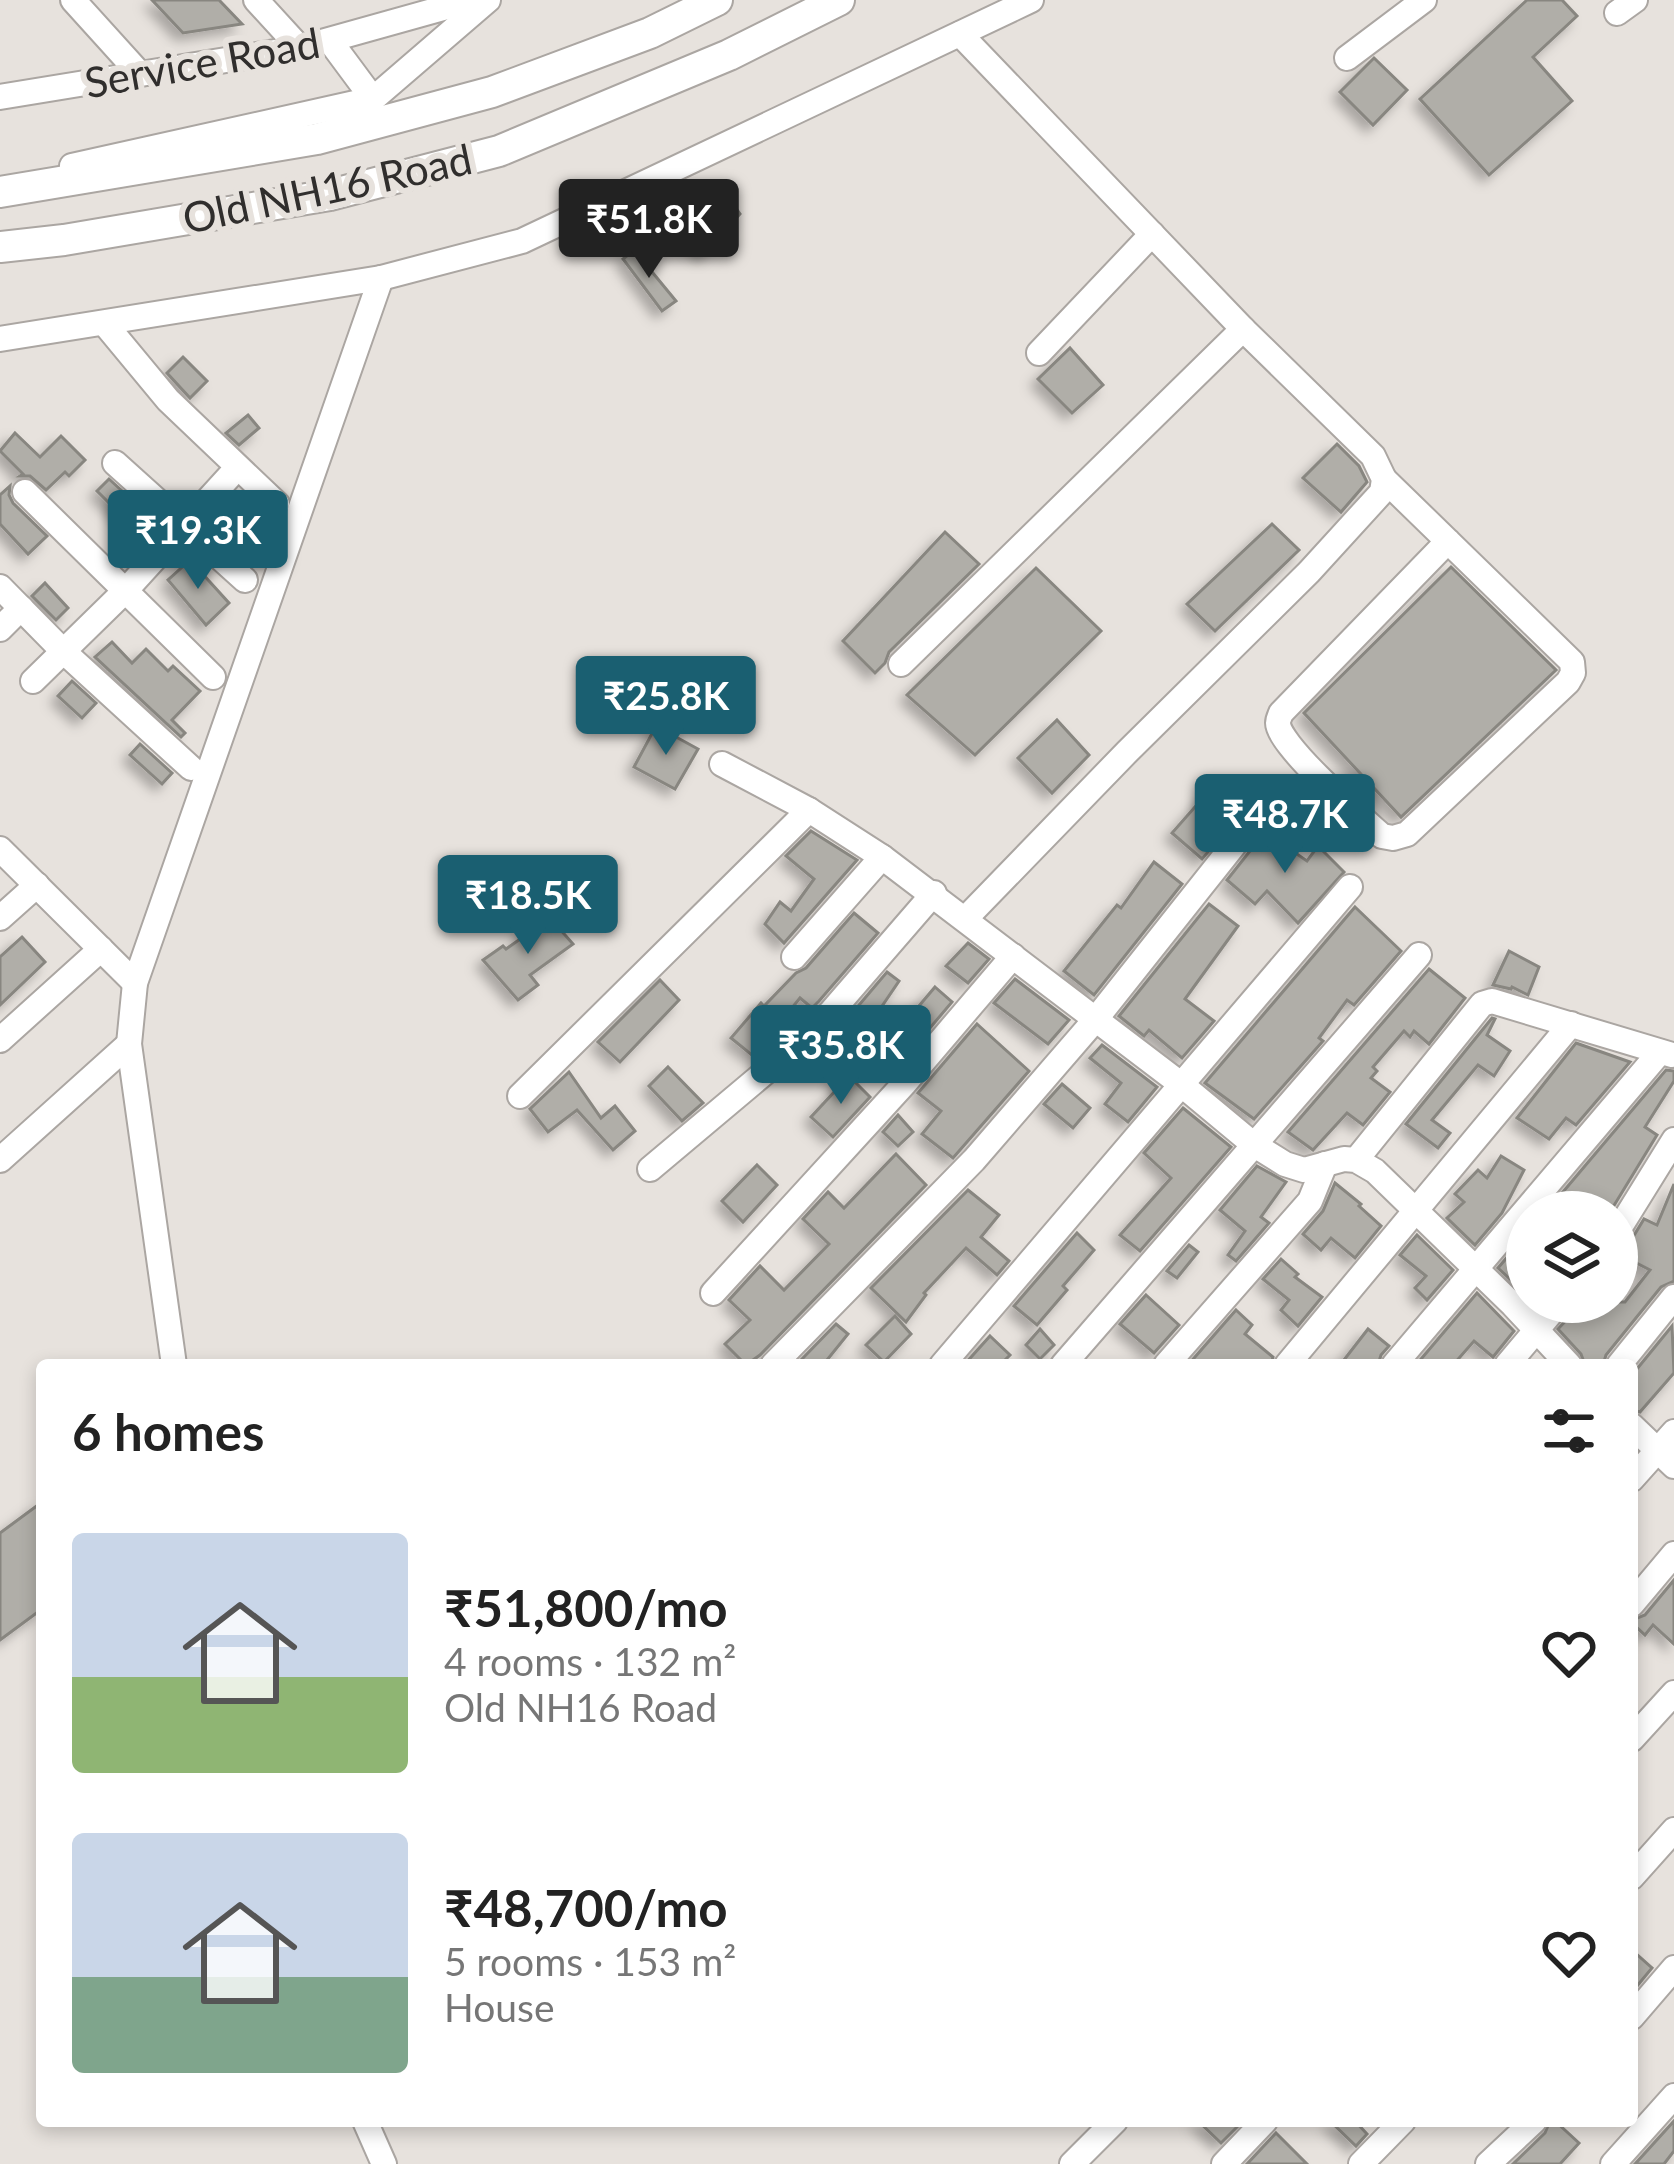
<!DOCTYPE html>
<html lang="en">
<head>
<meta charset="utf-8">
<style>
  :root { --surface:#fff; --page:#f2f2f2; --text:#222; --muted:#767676; --accent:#1a5f71 }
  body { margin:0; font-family:Lato,sans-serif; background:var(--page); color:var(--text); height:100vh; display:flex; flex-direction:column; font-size:45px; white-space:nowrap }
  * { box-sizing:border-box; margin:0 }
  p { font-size:39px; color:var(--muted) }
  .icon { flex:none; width:66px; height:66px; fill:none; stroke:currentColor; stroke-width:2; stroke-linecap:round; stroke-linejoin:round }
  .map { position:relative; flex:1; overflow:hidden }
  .details { position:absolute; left:36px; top:1359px; width:1602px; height:768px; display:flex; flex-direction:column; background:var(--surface); border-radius:12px; box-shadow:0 6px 18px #0003 }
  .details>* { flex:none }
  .fabs { position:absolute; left:1506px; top:1191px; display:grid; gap:24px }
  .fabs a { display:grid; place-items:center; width:132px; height:132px; border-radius:50%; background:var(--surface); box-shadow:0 6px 18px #0003; font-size:60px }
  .price { position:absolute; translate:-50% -102px; padding:0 27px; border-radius:12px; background:var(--accent); color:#fff; font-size:39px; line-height:78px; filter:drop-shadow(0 3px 6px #0008) }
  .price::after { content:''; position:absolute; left:50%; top:72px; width:36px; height:27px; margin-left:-18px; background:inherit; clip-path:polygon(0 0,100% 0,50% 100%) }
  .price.active { background:#222; color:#fff }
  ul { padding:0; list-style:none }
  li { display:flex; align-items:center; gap:36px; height:300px; padding:0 36px }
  li span { display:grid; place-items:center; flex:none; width:336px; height:240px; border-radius:12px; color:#555 }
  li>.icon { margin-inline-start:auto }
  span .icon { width:144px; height:144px; fill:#fffc; stroke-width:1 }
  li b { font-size:51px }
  h2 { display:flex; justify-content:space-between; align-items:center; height:144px; padding:0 36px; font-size:51px }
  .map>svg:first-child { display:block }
  .building { fill:#b0aea8; stroke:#888680; stroke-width:3; filter:url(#shadow) }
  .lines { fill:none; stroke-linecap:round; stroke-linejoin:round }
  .minor-casing { stroke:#aba6a2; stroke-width:28 }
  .major-casing { stroke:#aba6a2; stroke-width:34 }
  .minor { stroke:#fff; stroke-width:24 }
  .major { stroke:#fff; stroke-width:30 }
  .labels { text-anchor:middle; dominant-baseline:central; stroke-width:12; stroke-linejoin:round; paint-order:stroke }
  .street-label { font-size:42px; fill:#302e2d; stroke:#e7e2dd }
</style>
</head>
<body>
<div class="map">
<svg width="1674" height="2164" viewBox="0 0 1674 2164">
  <defs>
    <filter id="shadow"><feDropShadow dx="-7" dy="7" stdDeviation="6" flood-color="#0004"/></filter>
  </defs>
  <rect width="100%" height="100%" fill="#e7e2dd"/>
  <g class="building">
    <path d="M152 0H219L242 24 183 33Z"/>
    <path d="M1527 0H1562L1577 16 1533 57 1572 101 1489 175 1420 99Z"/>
    <path d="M1374 58 1407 90 1373 125 1340 92Z"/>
    <path d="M728 197 740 214 704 255 682 226Z"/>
    <path d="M634 250 676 301 662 311 623 259Z"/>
    <path d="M1070 348 1103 385 1072 413 1038 379Z"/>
    <path d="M183 357 207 381 190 398 167 373Z"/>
    <path d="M248 415 259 428 239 445 226 433Z"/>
    <path d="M15 433 40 457 61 436 85 460 69 476 65 472 46 490 30 476H20L23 474 0 451Z"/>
    <path d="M1337 444 1359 466 1367 482 1341 512 1303 478Z"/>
    <path d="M109 479 154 520 140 534 97 491Z"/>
    <path d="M10 486 9 495 13 503 47 536 28 554 0 524V495Z"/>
    <path d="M1272 524 1299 550 1215 631 1187 604Z"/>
    <path d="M945 532 979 564 889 652 885 663 875 673 843 641Z"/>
    <path d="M190 560 229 603 206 625 168 580Z"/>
    <path d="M1451 567 1556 670 1401 817 1304 713Z"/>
    <path d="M1036 568 1101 631 975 755 907 695Z"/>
    <path d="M45 583 68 608 56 620 32 596Z"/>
    <path d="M112 642 132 663 146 649 168 671 173 666 200 691 172 720 185 733 181 737 95 657Z"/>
    <path d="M72 681 96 703 82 718 58 696Z"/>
    <path d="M1057 720 1089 755 1052 793 1018 758Z"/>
    <path d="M656 726 698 749 675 789 634 767Z"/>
    <path d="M140 744 172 773 162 784 130 755Z"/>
    <path d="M1208 792 1239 816 1202 859 1172 833Z"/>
    <path d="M811 831 857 860 784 943 765 924 780 902 791 911 814 879 786 856Z"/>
    <path d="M1265 832 1307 861 1318 846 1344 872 1298 923 1267 891 1255 904 1227 880Z"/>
    <path d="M1154 862 1182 884 1094 995 1064 971 1117 905 1121 908Z"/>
    <path d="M1209 904 1238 926 1185 999 1214 1021 1182 1058 1149 1030 1144 1036 1119 1016Z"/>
    <path d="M1355 907 1401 951 1354 1005 1347 1000 1319 1038 1323 1041 1254 1119 1205 1083Z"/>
    <path d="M854 913 878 933 819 1001 812 1008 800 998 753 1056 731 1038 761 1003 764 1006 796 973 806 968Z"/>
    <path d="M550 918 573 944 530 975 538 985 518 1000 483 960 503 946 506 949Z"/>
    <path d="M22 937 45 962 0 1005V957Z"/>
    <path d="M968 943 989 959 968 983 946 966Z"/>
    <path d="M1509 951 1539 967 1528 995 1512 987 1511 989 1493 985Z"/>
    <path d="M1429 969 1465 998 1429 1044 1414 1031 1410 1037 1404 1031 1373 1067 1377 1071 1371 1078 1390 1092 1363 1125 1347 1113 1313 1150 1288 1132Z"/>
    <path d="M887 972 899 981 857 1043 839 1029 837 1031Z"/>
    <path d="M1015 979 1069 1020 1048 1044 994 1003Z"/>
    <path d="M660 980 679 1000 620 1062 598 1042Z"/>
    <path d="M935 987 952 1002 902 1061 885 1046Z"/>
    <path d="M1492 1018 1495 1019 1487 1035 1510 1051 1494 1076 1478 1065 1432 1120 1450 1133 1438 1148 1406 1124Z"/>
    <path d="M977 1024 1029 1071 953 1158 922 1134 941 1111 918 1093Z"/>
    <path d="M1576 1043 1630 1062 1576 1125 1566 1118 1549 1139 1517 1118Z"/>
    <path d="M1102 1045 1157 1087 1128 1122 1105 1104 1121 1083 1090 1058Z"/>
    <path d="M668 1067 703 1103 682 1121 649 1086Z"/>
    <path d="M1666 1070 1674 1071V1081L1645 1127 1657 1135 1610 1212H1546Z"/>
    <path d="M569 1072 601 1118 615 1106 635 1131 613 1150 577 1110 548 1132 530 1109Z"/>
    <path d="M849 1076 870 1097 833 1137 811 1117Z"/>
    <path d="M1062 1084 1090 1108 1073 1128 1044 1104Z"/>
    <path d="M1183 1108 1231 1147 1140 1251 1120 1235 1171 1178 1144 1153Z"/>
    <path d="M898 1115 913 1132 898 1146 883 1132Z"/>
    <path d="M896 1154 926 1185 760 1355 746 1365 725 1344 750 1320 729 1300 760 1266 784 1290 829 1244 803 1219 828 1192 844 1208Z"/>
    <path d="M1501 1156 1524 1170 1502 1213 1475 1245 1447 1218 1464 1202 1455 1194 1478 1170 1487 1178Z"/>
    <path d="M757 1165 777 1185 743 1222 722 1201Z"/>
    <path d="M1257 1166 1286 1182 1261 1217 1269 1223 1236 1261 1228 1255 1245 1231 1220 1210Z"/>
    <path d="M1335 1183 1361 1204 1359 1206 1381 1226 1355 1258 1331 1238 1321 1250 1303 1234 1323 1211Z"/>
    <path d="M1674 1184V1281L1661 1287 1606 1355 1603 1365H1585L1581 1354 1558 1329 1573 1313 1576 1302H1625L1650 1270 1617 1253V1248L1630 1242 1644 1219 1657 1225Z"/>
    <path d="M968 1190 999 1215 981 1237 1009 1261 997 1275 966 1248 924 1293 926 1295 906 1322 871 1288Z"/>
    <path d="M1077 1233 1094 1250 1063 1286 1067 1290 1037 1325 1014 1306Z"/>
    <path d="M1527 1234V1289L1524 1292 1498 1268Z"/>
    <path d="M1417 1235 1453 1270 1427 1300 1415 1288 1426 1276 1400 1255Z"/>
    <path d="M1189 1245 1198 1252 1177 1278 1167 1271Z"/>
    <path d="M1281 1259 1298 1274 1295 1277 1322 1297 1298 1326 1281 1310 1289 1300 1263 1279Z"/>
    <path d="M1477 1293 1514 1331 1493 1357 1474 1341 1453 1365H1416Z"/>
    <path d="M1146 1295 1179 1325 1154 1353 1120 1324Z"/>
    <path d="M1236 1310 1252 1325 1245 1334 1273 1357 1271 1365H1188Z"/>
    <path d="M895 1316 911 1334 884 1362 866 1345Z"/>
    <path d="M836 1324 848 1334 823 1365H807L802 1359Z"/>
    <path d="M1672 1326 1674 1373 1640 1412 1632 1410V1375Z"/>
    <path d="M1040 1329 1054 1345 1040 1359 1026 1345Z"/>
    <path d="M1368 1329 1389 1346 1381 1355 1378 1365H1340Z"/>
    <path d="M990 1336 1010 1355 1000 1365H964Z"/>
    <path d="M42 1502V1609L0 1640V1533Z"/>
    <path d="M1674 1580V1644L1653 1625 1645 1635 1632 1623V1620L1645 1615Z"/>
    <path d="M1632 1950 1652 1968 1632 1992Z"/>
    <path d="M1198 2121H1232L1238 2126 1221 2143Z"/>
    <path d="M1330 2121H1355L1367 2134 1356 2146Z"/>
    <path d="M1550 2121H1555L1579 2143 1560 2164H1513L1545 2133Z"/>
    <path d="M1674 2121V2151L1664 2164H1635Z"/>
    <path d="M1276 2133 1307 2164H1247Z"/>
  </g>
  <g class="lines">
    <defs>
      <g id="minor">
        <path d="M73 0 140 74"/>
        <path d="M256 0 300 48"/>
        <path d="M1617 13 1635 0"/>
        <path d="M960 34 1243 329 1373 456 1384 479 1382 492 1309 572 1127 752 966 918"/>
        <path d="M330 41 373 99"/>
        <path d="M1347 58 1424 0"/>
        <path d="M0 97 300 48 472 0"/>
        <path d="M72 166 373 99 488 0"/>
        <path d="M105 324 168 400 277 504"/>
        <path d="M0 339 381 278 522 241 1031 0"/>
        <path d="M1039 353 1152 234"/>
        <path d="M115 463 245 580"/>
        <path d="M1384 479 1572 662 1573 673 1568 682 1407 834 1393 838 1382 836C1362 818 1278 745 1278 723 1278 719 1280 716 1281 713L1448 541"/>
        <path d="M25 492 213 677"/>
        <path d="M0 587 63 651 191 768"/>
        <path d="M0 629 21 608"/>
        <path d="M901 664 1243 329"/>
        <path d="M33 681 126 590 237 468"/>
        <path d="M722 764 809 810 882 857 1182 1085 1253 1144 1285 1164 1304 1170 1344 1159 1356 1160 1375 1171 1513 1305 1569 1365"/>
        <path d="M0 849 135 983"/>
        <path d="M0 918 37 885"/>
        <path d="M794 957 882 857"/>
        <path d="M0 1040 101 949"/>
        <path d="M520 1096 809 810"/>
        <path d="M0 1160 129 1044"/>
        <path d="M1356 1160 1482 1004 1492 1001 1672 1055"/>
        <path d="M650 1169 794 1048 831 1012 934 893"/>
        <path d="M1617 1232 1674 1140"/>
        <path d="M713 1293 904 1084 1013 956"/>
        <path d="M174 1365 129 1044 135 983 381 278"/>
        <path d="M773 1365 974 1160 1095 1020 1245 831"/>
        <path d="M942 1365 1350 887"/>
        <path d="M1063 1365 1419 955"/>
        <path d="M1166 1365 1310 1201 1325 1164"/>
        <path d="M1287 1365 1571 1024"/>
        <path d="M1394 1365 1660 1052"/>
        <path d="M1507 1365 1560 1302"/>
        <path d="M1619 1365 1674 1297"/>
        <path d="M1632 1426 1674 1466"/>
        <path d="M1632 1479 1674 1432"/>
        <path d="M1632 1604 1674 1554"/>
        <path d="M1632 1739 1674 1693"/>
        <path d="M1632 1877 1674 1830"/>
        <path d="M1632 2017 1674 1968"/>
        <path d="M365 2121 384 2164"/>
        <path d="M1072 2164 1115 2121"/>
        <path d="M1224 2164 1265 2121"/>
        <path d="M1361 2164 1403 2121"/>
        <path d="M1488 2164 1534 2121"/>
        <path d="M1613 2164 1674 2096"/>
      </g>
      <g id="major">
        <path d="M0 192 317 139 492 92 650 33 717 0"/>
        <path d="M0 247 64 240 330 195 499 151 729 55 839 0"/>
      </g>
    </defs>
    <use href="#minor" class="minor-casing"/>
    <use href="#major" class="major-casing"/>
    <use href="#minor" class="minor"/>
    <use href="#major" class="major"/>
  </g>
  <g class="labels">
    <g class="street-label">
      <text transform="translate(202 62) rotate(-10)">Service Road</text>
      <text transform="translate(327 188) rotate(-12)">Old NH16 Road</text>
    </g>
  </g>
</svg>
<div class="fabs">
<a><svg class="icon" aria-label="layers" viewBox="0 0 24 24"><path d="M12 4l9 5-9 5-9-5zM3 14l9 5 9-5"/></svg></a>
</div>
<b class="price active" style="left:649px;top:281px">₹51.8K</b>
<b class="price" style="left:198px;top:592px">₹19.3K</b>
<b class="price" style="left:666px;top:758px">₹25.8K</b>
<b class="price" style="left:1285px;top:876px">₹48.7K</b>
<b class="price" style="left:528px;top:957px">₹18.5K</b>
<b class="price" style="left:841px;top:1107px">₹35.8K</b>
<section class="details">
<h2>6 homes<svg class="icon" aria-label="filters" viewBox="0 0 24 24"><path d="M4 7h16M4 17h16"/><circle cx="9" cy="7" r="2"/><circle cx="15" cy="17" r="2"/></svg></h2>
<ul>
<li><span style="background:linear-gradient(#c9d6e8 60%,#8fb573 0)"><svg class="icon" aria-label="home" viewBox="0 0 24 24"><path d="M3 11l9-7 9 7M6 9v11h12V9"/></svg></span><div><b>₹51,800/mo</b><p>4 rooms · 132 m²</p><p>Old NH16 Road</p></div><svg class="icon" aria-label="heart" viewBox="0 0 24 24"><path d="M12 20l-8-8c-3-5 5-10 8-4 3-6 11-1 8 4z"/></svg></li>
<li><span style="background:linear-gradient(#c9d6e8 60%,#7fa58c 0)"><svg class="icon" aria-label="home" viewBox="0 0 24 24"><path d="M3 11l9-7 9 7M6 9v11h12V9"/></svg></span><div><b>₹48,700/mo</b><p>5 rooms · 153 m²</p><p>House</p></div><svg class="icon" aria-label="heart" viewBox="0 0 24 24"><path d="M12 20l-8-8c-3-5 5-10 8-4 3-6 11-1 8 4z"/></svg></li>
</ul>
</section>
</div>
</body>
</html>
